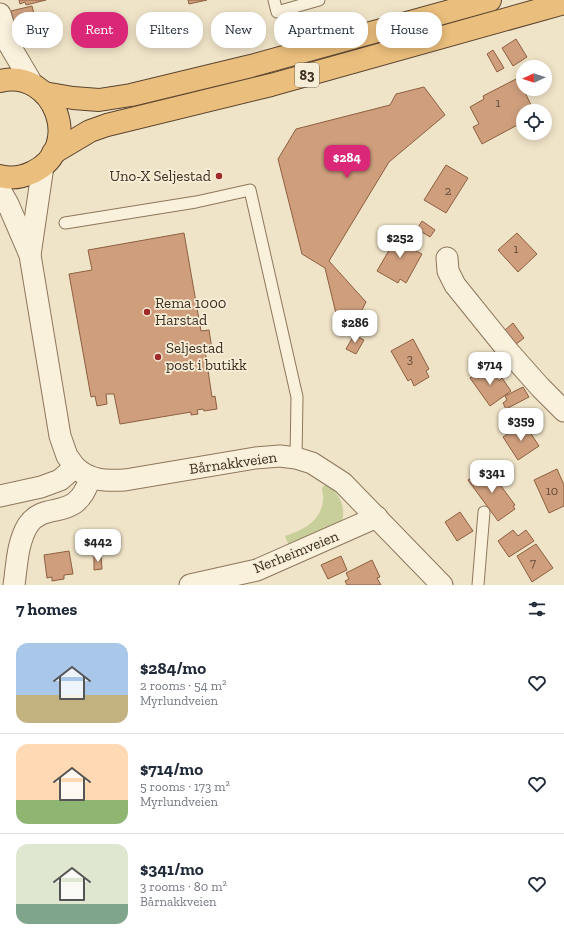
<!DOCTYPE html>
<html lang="en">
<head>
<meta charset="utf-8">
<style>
  :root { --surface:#fff; --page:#f2f2f3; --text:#1f2937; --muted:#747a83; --line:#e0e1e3; --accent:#db2777 }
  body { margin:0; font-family:"Zilla Slab",serif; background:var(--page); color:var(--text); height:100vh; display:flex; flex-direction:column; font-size:15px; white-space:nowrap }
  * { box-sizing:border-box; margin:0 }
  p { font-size:13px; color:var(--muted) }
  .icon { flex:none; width:22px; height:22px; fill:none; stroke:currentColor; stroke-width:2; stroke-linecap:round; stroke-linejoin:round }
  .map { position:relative; height:585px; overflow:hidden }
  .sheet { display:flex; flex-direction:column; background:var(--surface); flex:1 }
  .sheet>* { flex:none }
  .top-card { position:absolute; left:12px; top:12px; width:540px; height:36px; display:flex; gap:8px }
  .needle { width:26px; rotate:267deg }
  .tools { position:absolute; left:516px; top:60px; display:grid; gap:8px }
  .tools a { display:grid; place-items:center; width:36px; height:36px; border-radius:50%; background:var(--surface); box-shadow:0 2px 10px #0003; font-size:20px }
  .price { position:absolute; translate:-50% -34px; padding:0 9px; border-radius:8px; background:#fff; color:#222; font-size:13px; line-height:26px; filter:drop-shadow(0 1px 2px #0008) }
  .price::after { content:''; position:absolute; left:50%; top:24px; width:12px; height:9px; margin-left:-6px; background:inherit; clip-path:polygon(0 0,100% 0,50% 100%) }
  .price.selected { background:var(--accent); color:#fff }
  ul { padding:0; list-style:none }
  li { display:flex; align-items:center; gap:12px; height:100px; padding:0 16px }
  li+li { border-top:1px solid var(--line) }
  li span { display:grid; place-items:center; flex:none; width:112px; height:80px; border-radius:12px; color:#555 }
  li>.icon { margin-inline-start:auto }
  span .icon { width:48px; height:48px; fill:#fffc; stroke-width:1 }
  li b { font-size:17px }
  h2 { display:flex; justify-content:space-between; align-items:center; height:48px; padding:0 16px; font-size:17px }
  .pill { padding:0 14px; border-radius:16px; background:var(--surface); box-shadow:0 2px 10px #0003; font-size:14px; line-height:36px }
  .pill.selected { background:var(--accent); color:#fff }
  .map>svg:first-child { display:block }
  .green { fill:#c9cf9b }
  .building { fill:#cf9f7d; stroke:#8d5f41 }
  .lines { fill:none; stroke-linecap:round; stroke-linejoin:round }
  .service-casing { stroke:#8d765c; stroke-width:13 }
  .minor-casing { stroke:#8d765c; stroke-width:23 }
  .trunk-casing { stroke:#5b4430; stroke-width:24 }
  .service { stroke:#faf1dc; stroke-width:11 }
  .minor { stroke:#faf1dc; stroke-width:21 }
  .trunk { stroke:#eabe7c; stroke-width:22 }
  .poi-dot { fill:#9e2a2b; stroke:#f7eed8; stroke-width:1.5 }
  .labels { text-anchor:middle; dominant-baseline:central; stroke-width:3.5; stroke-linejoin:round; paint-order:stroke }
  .number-label { font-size:13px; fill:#624a37 }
  .shield { fill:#f7eed8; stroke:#756857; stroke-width:1 }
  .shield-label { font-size:14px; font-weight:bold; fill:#3d2e20 }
  .poi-label { font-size:15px; fill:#3d2e20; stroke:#f7eed8; text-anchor:start }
  .street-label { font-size:15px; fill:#3d2e20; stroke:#f7eed8 }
</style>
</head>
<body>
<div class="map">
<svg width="564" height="585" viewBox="0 0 564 585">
  <rect width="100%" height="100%" fill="#f0e4c8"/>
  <path class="green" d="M326 484C340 494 346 506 342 523L289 546 285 536C303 530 320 522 323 501 324 496 322 492 322 488Z"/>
  <g class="building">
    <path d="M19 0H46L26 5 25 2 20 4Z"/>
    <path d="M188 0H207L189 4Z"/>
    <path d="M32 6 36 22 41 21 45 35 19 42 11 11Z"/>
    <path d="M516 39 527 57 513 66 502 48Z"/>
    <path d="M493 50 504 68 497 72 487 54Z"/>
    <path d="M518 78 534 111H523V122L482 144 473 127 479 124 470 107 484 99 483 96Z"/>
    <path d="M424 87 445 115 389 162 329 261 366 302 354 326 340 330 325 268 302 254 278 159 296 129 390 105 396 94Z"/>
    <path d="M446 165 468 178 446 213 424 200Z"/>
    <path d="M422 221 435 230 430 237 417 229Z"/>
    <path d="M398 230 413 239 408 247 422 254 406 283 400 279 398 283 377 271 395 240 393 239Z"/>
    <path d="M184 233 201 331 209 330 212 349 205 350 212 397 215 396 217 409 204 411 203 409 197 410 198 414 191 415V412L120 424 114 394H106L107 404 97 406 95 396 91 397 69 274 92 270 88 250Z"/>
    <path d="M517 233 537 254 518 272 498 250Z"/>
    <path d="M513 323 524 338 515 345 504 331Z"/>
    <path d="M354 335 364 340 356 354 346 349Z"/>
    <path d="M413 339 429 369 426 371 429 377 414 386 411 379 408 381 391 351Z"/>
    <path d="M488 365 499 381 502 378 511 391 490 406 470 378Z"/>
    <path d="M523 387 529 397 506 409 503 403 507 400 505 396Z"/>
    <path d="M524 423 539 446 518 460 503 437Z"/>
    <path d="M487 467 515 505 513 506 515 509 498 521 468 480Z"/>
    <path d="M557 469 564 485V506L549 513 534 480Z"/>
    <path d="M460 512 473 531 457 541 445 522Z"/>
    <path d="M513 530 518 536 526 530 534 541 509 557 498 541Z"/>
    <path d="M536 544 553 568 532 582 517 556Z"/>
    <path d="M69 551 73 574 64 575V579L52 581V577L47 578 44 555Z"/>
    <path d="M94 556H101L102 569 94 570Z"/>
    <path d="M341 556 347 570 328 579 321 565Z"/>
    <path d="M372 560 380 577 377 578 381 585H347L345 581 349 579 346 573Z"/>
  </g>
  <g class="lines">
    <defs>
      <g id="service">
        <path d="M274 0 277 12 319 0"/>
        <path d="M65 223 196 202 250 190 297 397 296 458"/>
        <path d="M478 585 484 512"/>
      </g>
      <g id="minor">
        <path d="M0 14 10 46 33 85"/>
        <path d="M0 190 8 204 30 255 60 436 67 456 75 467"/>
        <path d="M30 255 43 166"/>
        <path d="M447 258 448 271 455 285 509 352 540 387 564 411"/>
        <path d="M0 496 41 487 60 480 75 467C90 481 105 481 125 480L255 458 280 456 296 458 312 463 343 483 442 585"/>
        <path d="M14 585C17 565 17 543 28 525 46 499 76 524 90 478"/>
        <path d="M190 585 257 570 377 517"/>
      </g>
      <g id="trunk">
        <path d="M0 81C55 68 84 148 33 172 23 177 11 179 0 176"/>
        <path d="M44 93 73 98 99 100 131 95 251 66 490 0"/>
        <path d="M53 153 90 131 107 125 271 85 564 3"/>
      </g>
    </defs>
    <use href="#service" class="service-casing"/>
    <use href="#minor" class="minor-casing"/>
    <use href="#trunk" class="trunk-casing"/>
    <use href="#service" class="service"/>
    <use href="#minor" class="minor"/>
    <use href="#trunk" class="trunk"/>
  </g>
  <g class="poi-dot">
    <circle cx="219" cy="176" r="4"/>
    <circle cx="147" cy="312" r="4"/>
    <circle cx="158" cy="357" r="4"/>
  </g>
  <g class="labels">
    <g class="number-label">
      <text x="498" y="102">1</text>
      <text x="448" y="190">2</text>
      <text x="516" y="248">1</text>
      <text x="410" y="358">3</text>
      <text x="552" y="490">10</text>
      <text x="533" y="562">7</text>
    </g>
    <rect class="shield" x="295" y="63" width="24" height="24" rx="3"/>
    <g class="shield-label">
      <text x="307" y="75">83</text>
    </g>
    <g class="poi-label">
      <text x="211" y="176" text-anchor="end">Uno-X Seljestad</text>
      <text x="155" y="303">Rema 1000<tspan x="155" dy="17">Harstad</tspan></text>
      <text x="166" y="348">Seljestad<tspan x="166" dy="17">post i butikk</tspan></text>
    </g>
    <g class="street-label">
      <text transform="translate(233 463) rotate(-8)">Bårnakkveien</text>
      <text transform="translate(296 552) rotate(-22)">Nerheimveien</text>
    </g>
  </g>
</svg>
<div class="tools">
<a><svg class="needle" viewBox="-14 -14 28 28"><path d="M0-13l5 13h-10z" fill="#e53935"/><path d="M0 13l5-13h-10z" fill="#747a83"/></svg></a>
<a><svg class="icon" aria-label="locate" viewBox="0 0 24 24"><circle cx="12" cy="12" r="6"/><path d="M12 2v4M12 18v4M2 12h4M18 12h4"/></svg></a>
</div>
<b class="price selected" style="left:347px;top:179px">$284</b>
<b class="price" style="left:400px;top:259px">$252</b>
<b class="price" style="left:355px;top:344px">$286</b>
<b class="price" style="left:490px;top:386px">$714</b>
<b class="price" style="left:521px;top:442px">$359</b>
<b class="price" style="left:492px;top:494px">$341</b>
<b class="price" style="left:98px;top:563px">$442</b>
<div class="top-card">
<a class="pill">Buy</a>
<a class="pill selected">Rent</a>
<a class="pill">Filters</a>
<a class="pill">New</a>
<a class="pill">Apartment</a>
<a class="pill">House</a>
</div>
</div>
<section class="sheet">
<h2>7 homes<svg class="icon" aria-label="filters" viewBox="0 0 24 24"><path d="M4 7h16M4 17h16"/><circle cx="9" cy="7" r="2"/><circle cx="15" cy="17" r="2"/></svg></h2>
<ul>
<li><span style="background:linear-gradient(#a9c7e8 65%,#c2b280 0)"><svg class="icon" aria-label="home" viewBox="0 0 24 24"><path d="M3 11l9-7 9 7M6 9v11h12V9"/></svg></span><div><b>$284/mo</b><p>2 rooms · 54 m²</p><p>Myrlundveien</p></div><svg class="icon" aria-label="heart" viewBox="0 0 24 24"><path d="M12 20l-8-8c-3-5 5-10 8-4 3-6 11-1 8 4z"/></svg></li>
<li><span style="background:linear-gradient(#ffd9b3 70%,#8fb573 0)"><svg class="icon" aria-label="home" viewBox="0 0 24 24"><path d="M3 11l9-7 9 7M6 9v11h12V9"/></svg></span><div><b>$714/mo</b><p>5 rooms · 173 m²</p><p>Myrlundveien</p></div><svg class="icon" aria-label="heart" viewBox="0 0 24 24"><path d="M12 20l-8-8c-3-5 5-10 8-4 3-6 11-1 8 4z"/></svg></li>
<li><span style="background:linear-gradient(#dfe7d0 75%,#7fa58c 0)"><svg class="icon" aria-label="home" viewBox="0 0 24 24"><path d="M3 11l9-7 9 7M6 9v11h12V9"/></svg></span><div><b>$341/mo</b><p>3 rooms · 80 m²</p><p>Bårnakkveien</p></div><svg class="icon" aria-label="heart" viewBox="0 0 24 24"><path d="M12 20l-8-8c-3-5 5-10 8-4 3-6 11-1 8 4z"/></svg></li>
</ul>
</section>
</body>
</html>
